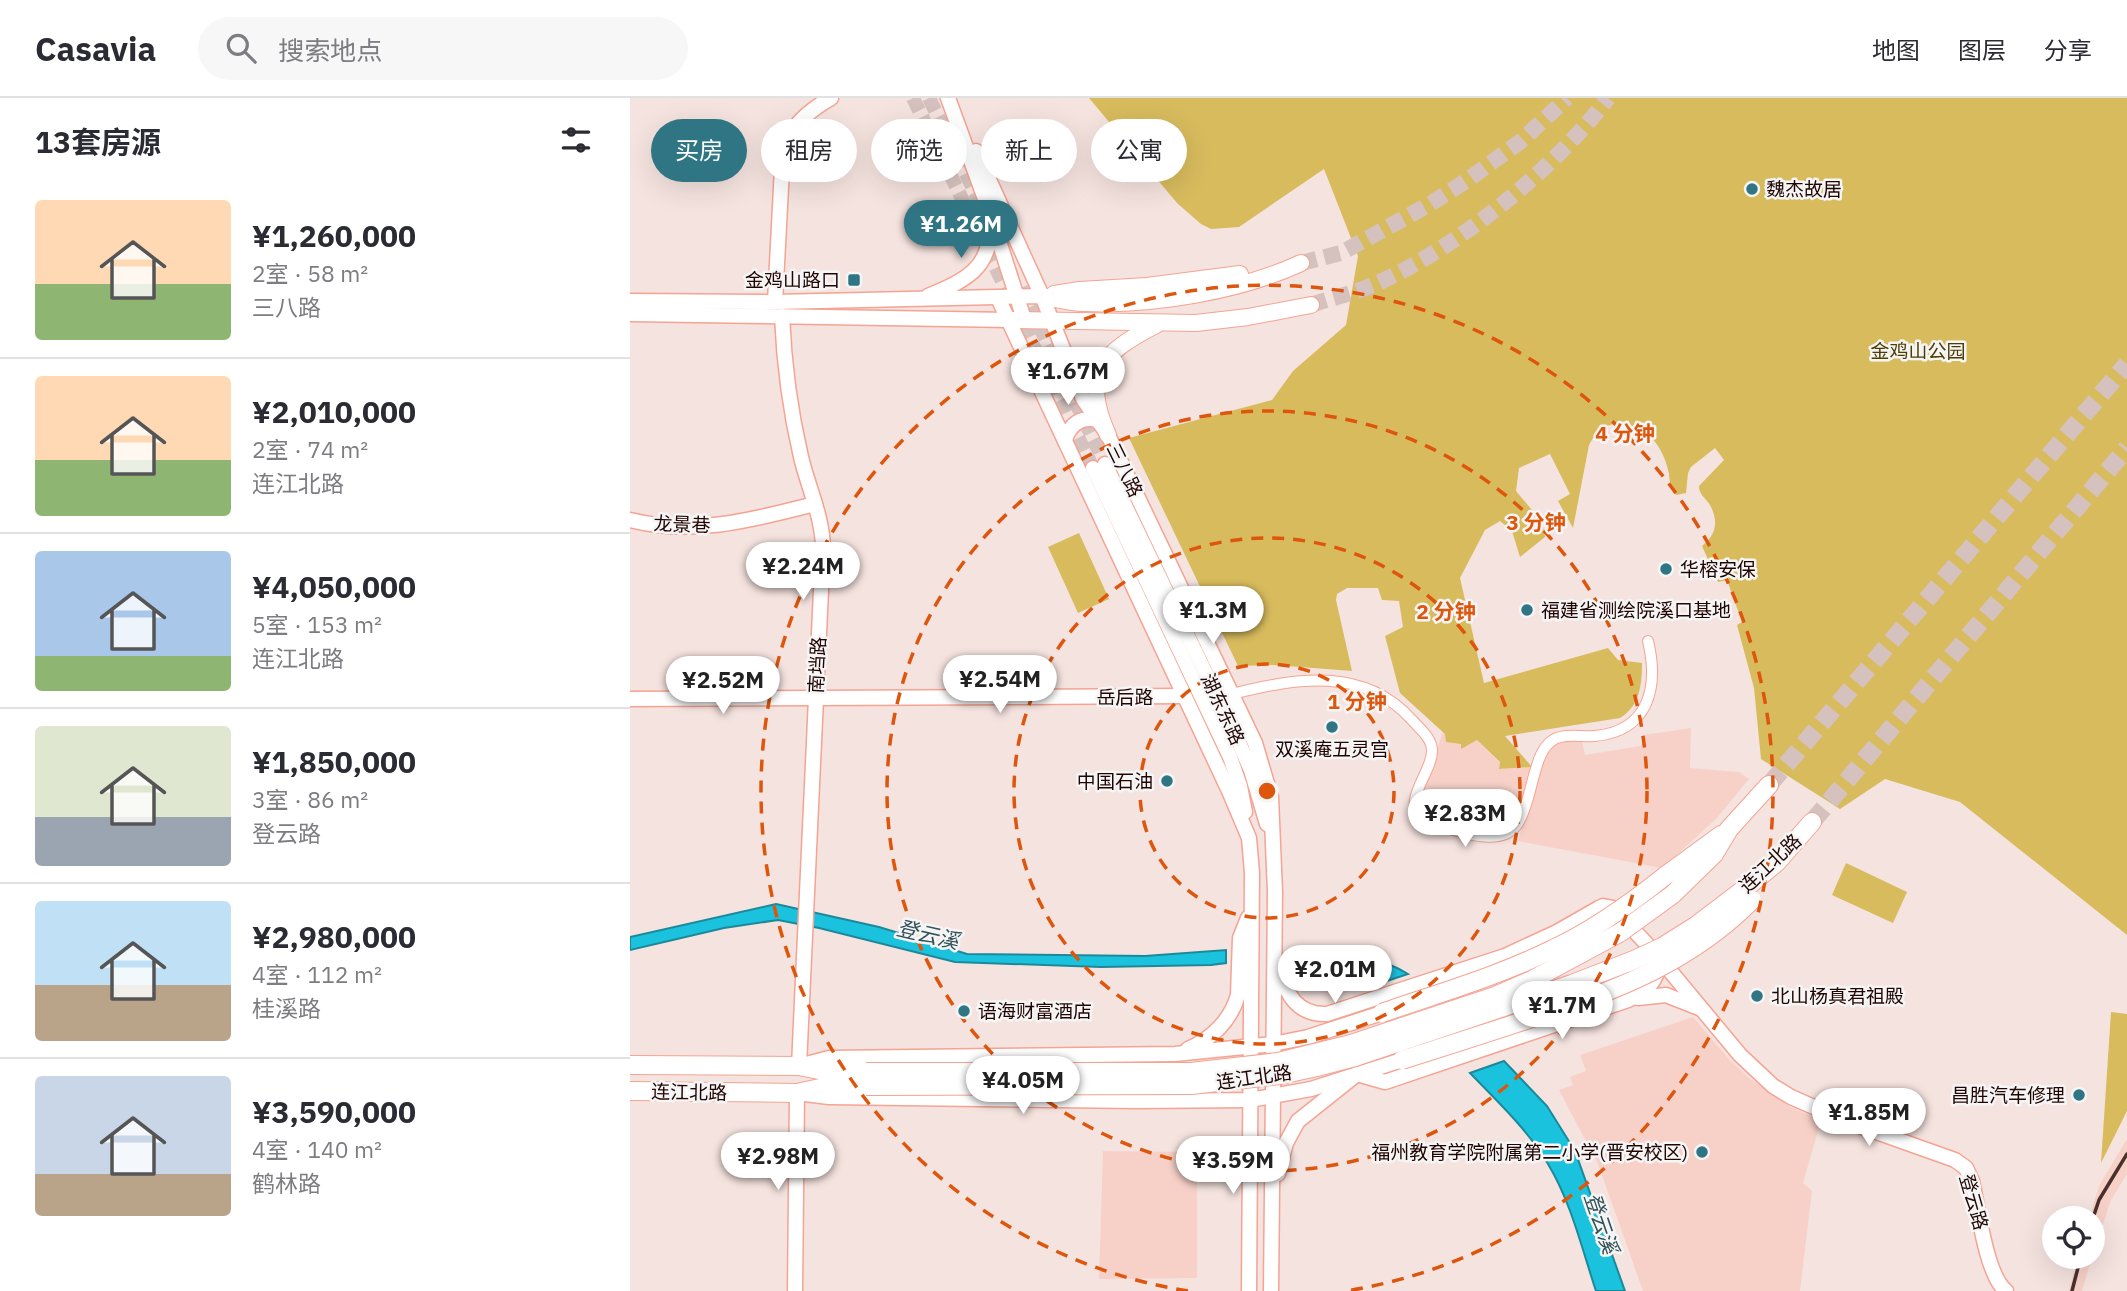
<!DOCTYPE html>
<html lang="zh">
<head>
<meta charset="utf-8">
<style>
  :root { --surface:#fff; --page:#f7f7f7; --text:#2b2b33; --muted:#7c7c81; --line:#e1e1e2; --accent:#307583 }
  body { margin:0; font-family:"IBM Plex Sans","Noto Sans SC",sans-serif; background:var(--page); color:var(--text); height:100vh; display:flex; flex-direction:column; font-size:26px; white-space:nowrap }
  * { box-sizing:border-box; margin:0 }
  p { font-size:23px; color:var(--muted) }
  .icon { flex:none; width:38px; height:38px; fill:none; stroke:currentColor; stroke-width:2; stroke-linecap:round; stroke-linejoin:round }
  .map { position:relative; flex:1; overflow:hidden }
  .drawer { display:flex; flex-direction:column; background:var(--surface); width:630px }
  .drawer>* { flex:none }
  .top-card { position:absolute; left:21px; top:21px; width:665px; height:63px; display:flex; gap:14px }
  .fabs { position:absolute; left:1412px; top:1108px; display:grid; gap:14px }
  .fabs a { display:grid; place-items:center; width:63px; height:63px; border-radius:50%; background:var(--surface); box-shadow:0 7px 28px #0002; font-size:35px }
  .price { position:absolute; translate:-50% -60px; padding:0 16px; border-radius:24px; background:#fff; color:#222; font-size:23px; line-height:46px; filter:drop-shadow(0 2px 4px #0008) }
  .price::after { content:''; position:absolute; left:50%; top:42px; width:21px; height:16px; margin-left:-10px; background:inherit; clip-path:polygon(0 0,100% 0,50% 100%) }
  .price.on { background:var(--accent); color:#fff }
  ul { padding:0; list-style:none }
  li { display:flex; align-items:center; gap:21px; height:175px; padding:0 35px }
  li+li { border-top:2px solid var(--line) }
  li span { display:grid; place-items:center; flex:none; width:196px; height:140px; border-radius:7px; color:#555 }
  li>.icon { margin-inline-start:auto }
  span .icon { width:84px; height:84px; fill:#fffc; stroke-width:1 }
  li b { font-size:30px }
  h2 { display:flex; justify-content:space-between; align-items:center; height:84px; padding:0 35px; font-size:30px }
  .tag { padding:0 24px; border-radius:32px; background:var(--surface); box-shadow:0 7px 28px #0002; font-size:24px; line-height:63px }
  .tag.on { background:var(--accent); color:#fff }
  header { display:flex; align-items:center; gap:42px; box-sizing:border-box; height:98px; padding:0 35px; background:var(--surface); border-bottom:2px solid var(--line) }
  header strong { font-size:33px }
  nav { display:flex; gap:38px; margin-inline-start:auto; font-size:24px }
  .search { width:490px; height:63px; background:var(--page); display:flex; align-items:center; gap:18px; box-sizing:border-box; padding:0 24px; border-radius:38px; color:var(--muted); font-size:26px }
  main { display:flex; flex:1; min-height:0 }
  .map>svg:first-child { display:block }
  .built { fill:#f7d1c8 }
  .green { fill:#d8bb5d }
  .water { fill:#1ac2dd; stroke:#1c899b; stroke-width:2 }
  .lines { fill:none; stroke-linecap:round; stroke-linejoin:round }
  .secondary-tunnel { stroke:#d5c2be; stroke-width:14; stroke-dasharray:14 7; stroke-linecap:butt }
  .primary-tunnel { stroke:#d5c2be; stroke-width:16; stroke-dasharray:16 8; stroke-linecap:butt }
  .highway-tunnel { stroke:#d5c2be; stroke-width:18; stroke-dasharray:18 9; stroke-linecap:butt }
  .street-casing { stroke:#f5a392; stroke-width:12 }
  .secondary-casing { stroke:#f5a392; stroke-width:17 }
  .primary-casing { stroke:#f5a392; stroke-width:18 }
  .highway-casing { stroke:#f5a392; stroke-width:20 }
  .street { stroke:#fff; stroke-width:10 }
  .secondary { stroke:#fff; stroke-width:14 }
  .primary { stroke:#fff; stroke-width:16 }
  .highway { stroke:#fff; stroke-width:18 }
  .rail { stroke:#4a302c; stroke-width:3.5 }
  .highway-bridge-casing { stroke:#f5a392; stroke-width:20; stroke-linecap:butt }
  .highway-bridge { stroke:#fff; stroke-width:18 }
  .ring { fill:none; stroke:#de550c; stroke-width:3.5; stroke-dasharray:12 9 }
  .poi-dot { fill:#307583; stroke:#f5f5f5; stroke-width:2.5 }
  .labels { text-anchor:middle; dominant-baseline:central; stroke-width:5; stroke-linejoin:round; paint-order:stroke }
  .poi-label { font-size:19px; fill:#210502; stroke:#f5f5f5; text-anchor:start }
  .park-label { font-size:19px; fill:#4d3d00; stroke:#f5f5f5 }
  .street-label { font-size:19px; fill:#210502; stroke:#f5f5f5 }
  .water-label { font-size:21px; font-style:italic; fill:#335158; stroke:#f5f5f5 }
  .centre { fill:#de550c; stroke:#f5f5f5; stroke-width:3.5 }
  .ring-label { font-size:21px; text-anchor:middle; font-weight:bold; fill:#de550c; stroke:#f5f5f5; stroke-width:5; stroke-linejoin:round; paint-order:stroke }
</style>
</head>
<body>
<header>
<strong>Casavia</strong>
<div class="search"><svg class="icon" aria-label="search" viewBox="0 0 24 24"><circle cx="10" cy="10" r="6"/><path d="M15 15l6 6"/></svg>搜索地点</div>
<nav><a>地图</a><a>图层</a><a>分享</a></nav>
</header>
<main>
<section class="drawer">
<h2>13套房源<svg class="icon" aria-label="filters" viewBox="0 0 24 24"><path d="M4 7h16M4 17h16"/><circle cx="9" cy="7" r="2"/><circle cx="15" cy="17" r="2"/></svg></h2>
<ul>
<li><span style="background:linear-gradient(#ffd9b3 60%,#8fb573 0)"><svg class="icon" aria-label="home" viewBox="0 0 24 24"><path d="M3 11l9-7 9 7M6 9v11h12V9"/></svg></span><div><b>¥1,260,000</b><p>2室 · 58 m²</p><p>三八路</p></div></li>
<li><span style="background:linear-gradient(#ffd9b3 60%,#8fb573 0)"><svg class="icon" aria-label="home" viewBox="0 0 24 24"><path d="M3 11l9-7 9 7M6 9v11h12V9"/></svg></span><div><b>¥2,010,000</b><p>2室 · 74 m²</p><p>连江北路</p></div></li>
<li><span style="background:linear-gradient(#a9c7e8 75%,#8fb573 0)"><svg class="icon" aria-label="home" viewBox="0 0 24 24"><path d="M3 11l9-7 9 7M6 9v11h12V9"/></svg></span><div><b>¥4,050,000</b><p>5室 · 153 m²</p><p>连江北路</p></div></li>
<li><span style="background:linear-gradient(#dfe7d0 65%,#9aa5b1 0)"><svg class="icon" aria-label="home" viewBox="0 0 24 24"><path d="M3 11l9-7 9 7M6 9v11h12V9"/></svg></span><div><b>¥1,850,000</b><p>3室 · 86 m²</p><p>登云路</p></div></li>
<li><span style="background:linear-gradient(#bfe0f5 60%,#b9a48a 0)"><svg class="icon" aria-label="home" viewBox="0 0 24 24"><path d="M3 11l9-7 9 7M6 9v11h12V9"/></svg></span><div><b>¥2,980,000</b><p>4室 · 112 m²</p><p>桂溪路</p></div></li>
<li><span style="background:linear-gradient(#c9d6e8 70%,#b9a48a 0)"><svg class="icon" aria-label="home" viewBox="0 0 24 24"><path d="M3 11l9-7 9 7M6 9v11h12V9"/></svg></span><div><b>¥3,590,000</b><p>4室 · 140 m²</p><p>鹤林路</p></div></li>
</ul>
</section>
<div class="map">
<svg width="1497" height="1193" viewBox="0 0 1497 1193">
  <rect width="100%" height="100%" fill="#f5e3df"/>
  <g class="built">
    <path d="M1061 630 1060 670 1109 674 1119 681 1086 721 1032 770 888 743 914 659 924 647 931 644 952 643 955 657 1011 648 1014 637Z"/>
    <path d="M813 634 831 646V650L847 642 870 665 869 671 902 669 888 713 882 718 841 727 794 714 790 701Z"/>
    <path d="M1063 919 1099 961 1119 980 1160 1009 1191 1022 1173 1085 1182 1093 1170 1193H1013L968 1066 929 992 943 987 940 979 956 973 950 957Z"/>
    <path d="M1497 1041V1076L1481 1102 1463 1156V1120H1459L1460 1118 1469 1088Z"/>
    <path d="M473 1053 555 1054 563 1062 567 1073V1180L469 1181Z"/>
    <path d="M1448 1159H1462L1452 1193H1439Z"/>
  </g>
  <g class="green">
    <path d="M459 0H1497V837L1330 704 1255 681 1210 711 1131 661 1124 590 1107 527 1112 524 1097 482 1088 484 1072 448C1086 437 1089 424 1080 407 1075 399 1069 397 1069 388L1094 362 1085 350 1061 369 1058 375 1056 395 1046 397C1040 391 1040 384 1039 376 1034 350 1018 326 988 326 973 326 966 334 959 347L943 430 928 403 940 396 920 356 889 370 886 393 912 424 915 439 890 459 882 433 870 423 855 432 830 480 854 585 978 550 988 562 1012 565C1012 586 1010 608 990 620L875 638 902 669 869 671 870 664 847 642 831 651V646L816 644 815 636 770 595 755 538 773 529 769 503 752 502 748 490H717L707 496 706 502 722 573 644 567 608 568 499 340 642 302 663 273 716 227 728 158 694 71 609 129 581 131 571 126 547 105Z"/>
    <path d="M449 435 479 501 448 515 418 449Z"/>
    <path d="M1216 765 1277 794 1263 825 1202 797Z"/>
    <path d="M1481 914 1497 916V1013L1471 1065Z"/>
  </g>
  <g class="water">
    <path d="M146 806 249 829 337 856 515 858 596 852V865L581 867 471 869 325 864 189 830 148 822 94 830 0 852V839Z"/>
    <path d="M670 849C709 854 745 856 778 876L751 885 729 878 669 873Z"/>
    <path d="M874 963 917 1008 945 1053 995 1193H966C952 1151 941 1104 918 1066 898 1032 867 1003 840 975Z"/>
  </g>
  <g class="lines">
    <g class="secondary-tunnel">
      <path d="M283 0 463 370"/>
      <path d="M299 0 355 115"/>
      <path d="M391 190 475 366"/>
    </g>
    <g class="primary-tunnel">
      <path d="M671 165 711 155 800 106 839 81 891 43 937 0"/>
      <path d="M681 207C704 199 730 194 752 183 832 146 925 70 978 0"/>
    </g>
    <g class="highway-tunnel">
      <path d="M1139 687 1497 266"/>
      <path d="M1182 724 1497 350"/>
    </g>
    <defs>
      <path id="street" d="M602 596C666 580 734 568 782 622 790 631 802 640 802 653 802 675 770 704 793 722 817 729 870 754 888 725 897 711 900 690 905 674 908 663 912 649 923 642 934 635 952 639 965 638 1019 633 1029 589 1018 543"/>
      <g id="secondary">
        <path d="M318 0 358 109 394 221"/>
        <path d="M346 53 412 198"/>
        <path d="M298 198C333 183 361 172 360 128"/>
        <path d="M368 200 599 693 619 740 622 775 619 1193"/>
        <path d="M0 203 145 204 412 198 453 301 478 337 625 645 641 699 645 794 641 1193"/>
        <path d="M145 204 153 51C161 28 181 11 201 0"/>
        <path d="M0 216 380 222"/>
        <path d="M152 218C154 265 160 312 171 359 178 389 192 417 193 449L169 968 199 960 545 956 643 946 678 939 752 915"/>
        <path d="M435 342C440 326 451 318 468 322"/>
        <path d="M475 366 606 638 621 672 637 726"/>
        <path d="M463 370 600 659 610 688 615 714"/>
        <path d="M0 422C65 438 122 422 185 406"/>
        <path d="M0 601 554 598"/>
        <path d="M650 869C655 896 667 917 697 916L875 858 927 834 969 810 973 808 983 810 1026 856 1110 957 1143 988 1161 999 1218 1024 1325 1062 1336 1070 1342 1083C1348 1109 1356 1177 1376 1193"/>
        <path d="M1008 900 1036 897 1069 910"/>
        <path d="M558 951C582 941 601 922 608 897L610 840 618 820"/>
        <path d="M648 1076 656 1045 668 1023 727 976 755 984 998 902C1018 893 1026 884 1031 862"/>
        <path d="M165 1193 167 995 199 999 506 1003 620 1002 681 991 772 962"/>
      </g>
      <g id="primary">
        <path d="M424 196 450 192 517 188 610 176"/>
        <path d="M412 198C426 201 441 205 455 205 522 208 611 193 671 165"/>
        <path d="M380 222 566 225 618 219 681 207"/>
        <path d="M478 337C451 276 471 255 526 227"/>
      </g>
      <g id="highway">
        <path d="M1035 778 1091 737"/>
        <path d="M1113 792 1147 764 1182 724"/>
        <path d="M1042 797 1084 756 1099 731 1139 687"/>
        <path d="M0 967 169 968 199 974H236"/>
        <path d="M0 993 167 995 199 988H236"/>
      </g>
    </defs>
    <use href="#street" class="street-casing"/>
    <use href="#secondary" class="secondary-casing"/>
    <use href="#primary" class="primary-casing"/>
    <use href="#highway" class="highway-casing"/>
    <use href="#street" class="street"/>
    <use href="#secondary" class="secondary"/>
    <use href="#primary" class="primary"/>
    <use href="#highway" class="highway"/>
    <g class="rail">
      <path d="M1463 1120 1469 1102 1497 1056"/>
      <path d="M1442 1193 1451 1158"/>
    </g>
    <defs>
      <g id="highway-bridge">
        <path d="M752 915C809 895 869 878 923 851 964 832 1000 806 1035 778"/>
        <path d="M772 962C819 947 867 932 914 916 991 891 1064 861 1122 802"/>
        <path d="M236 974H561L648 964 721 946 865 898 902 882 991 834 1042 797"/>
        <path d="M236 988 561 987 650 977 687 969 725 959 942 886 1004 862 1032 849 1067 827 1113 792"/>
      </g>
    </defs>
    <use href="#highway-bridge" class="highway-bridge-casing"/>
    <use href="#highway-bridge" class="highway-bridge"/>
  </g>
  <g class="ring">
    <circle cx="637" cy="693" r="127"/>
    <circle cx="637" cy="693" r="253"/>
    <circle cx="637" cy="693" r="380"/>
    <path d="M558 1193A506 506 0 1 1 716 1193"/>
  </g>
  <g class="poi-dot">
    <circle cx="1122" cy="91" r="7"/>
    <rect x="217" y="175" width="14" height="14" rx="3.5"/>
    <circle cx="1036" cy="471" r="7"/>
    <circle cx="897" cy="512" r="7"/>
    <circle cx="702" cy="629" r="7"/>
    <circle cx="537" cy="683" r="7"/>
    <circle cx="1127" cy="898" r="7"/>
    <circle cx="334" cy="913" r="7"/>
    <circle cx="1449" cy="997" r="7"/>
    <circle cx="1072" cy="1054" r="7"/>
  </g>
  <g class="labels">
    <g class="poi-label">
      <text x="1136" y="91">魏杰故居</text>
      <text x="210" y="182" text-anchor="end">金鸡山路口</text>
      <text x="1050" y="471">华榕安保</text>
      <text x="911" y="512">福建省测绘院溪口基地</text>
      <text x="702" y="651" text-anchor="middle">双溪庵五灵宫</text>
      <text x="523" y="683" text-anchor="end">中国石油</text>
      <text x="1141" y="898">北山杨真君祖殿</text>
      <text x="348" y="913">语海财富酒店</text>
      <text x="1435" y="997" text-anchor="end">昌胜汽车修理</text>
      <text x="1058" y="1054" text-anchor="end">福州教育学院附属第二小学(晋安校区)</text>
    </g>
    <g class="park-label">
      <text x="1288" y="253">金鸡山公园</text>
    </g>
    <g class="street-label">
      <text transform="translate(495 372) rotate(64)">三八路</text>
      <text transform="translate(52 426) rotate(2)">龙景巷</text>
      <text transform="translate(187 567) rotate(-87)">南垱路</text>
      <text x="495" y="599">岳后路</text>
      <text transform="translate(593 611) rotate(65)">湖东东路</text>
      <text transform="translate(1140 765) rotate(-43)">连江北路</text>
      <text transform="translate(624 979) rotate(-8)">连江北路</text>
      <text transform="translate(59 994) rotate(1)">连江北路</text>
      <text transform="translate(1344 1104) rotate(74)">登云路</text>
    </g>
    <g class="water-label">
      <text transform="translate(298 836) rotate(13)">登云溪</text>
      <text transform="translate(972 1125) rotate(71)">登云溪</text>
    </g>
  </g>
  <circle cx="637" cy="693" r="10" class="centre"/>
  <g class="ring-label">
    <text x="995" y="343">4 分钟</text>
    <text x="906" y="432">3 分钟</text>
    <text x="816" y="521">2 分钟</text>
    <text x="727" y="611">1 分钟</text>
  </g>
</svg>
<div class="fabs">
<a><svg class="icon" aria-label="locate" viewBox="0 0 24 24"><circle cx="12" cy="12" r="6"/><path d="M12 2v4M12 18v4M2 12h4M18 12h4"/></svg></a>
</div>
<b class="price on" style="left:331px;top:162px">¥1.26M</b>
<b class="price" style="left:438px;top:309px">¥1.67M</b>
<b class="price" style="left:173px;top:504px">¥2.24M</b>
<b class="price" style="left:583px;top:548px">¥1.3M</b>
<b class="price" style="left:370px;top:617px">¥2.54M</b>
<b class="price" style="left:93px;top:618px">¥2.52M</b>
<b class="price" style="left:835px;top:751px">¥2.83M</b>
<b class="price" style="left:705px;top:907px">¥2.01M</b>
<b class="price" style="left:932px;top:943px">¥1.7M</b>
<b class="price" style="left:393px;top:1018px">¥4.05M</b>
<b class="price" style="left:1239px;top:1050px">¥1.85M</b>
<b class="price" style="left:148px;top:1094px">¥2.98M</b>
<b class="price" style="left:603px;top:1098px">¥3.59M</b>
<div class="top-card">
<a class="tag on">买房</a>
<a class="tag">租房</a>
<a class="tag">筛选</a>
<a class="tag">新上</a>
<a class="tag">公寓</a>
</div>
</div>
</main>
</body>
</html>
